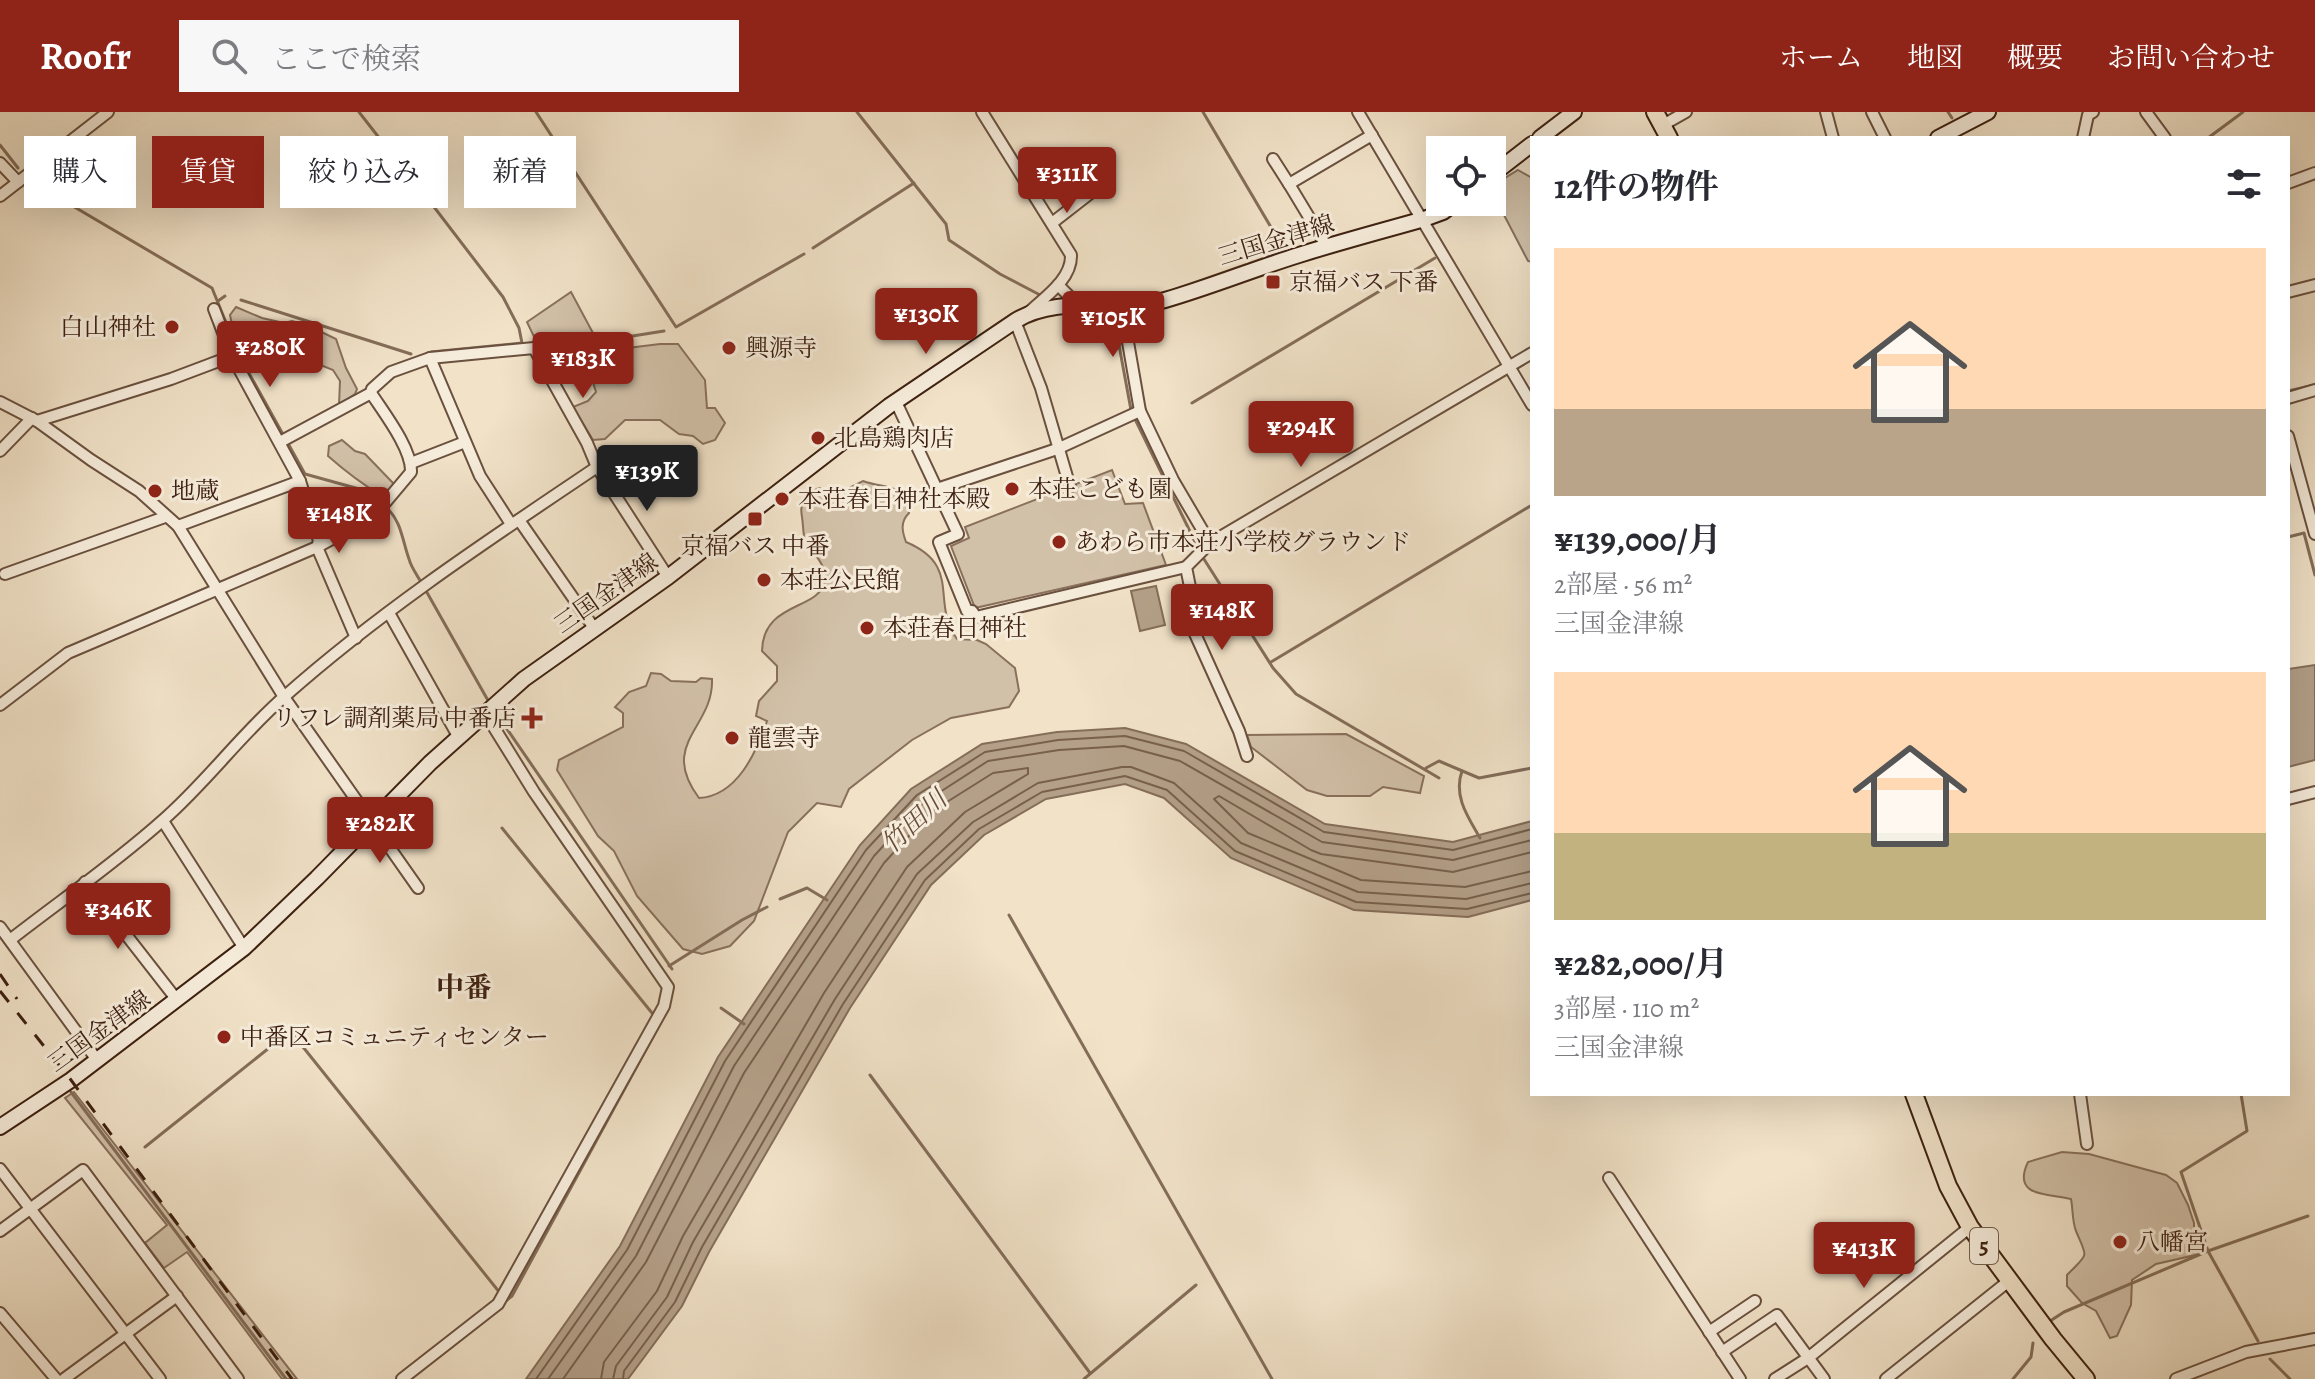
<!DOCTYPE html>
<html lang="ja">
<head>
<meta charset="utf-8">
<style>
  :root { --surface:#fff; --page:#f7f7f7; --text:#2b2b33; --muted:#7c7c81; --accent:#8f2418 }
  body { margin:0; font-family:Alegreya,"Noto Serif JP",serif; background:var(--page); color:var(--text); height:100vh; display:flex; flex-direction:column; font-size:30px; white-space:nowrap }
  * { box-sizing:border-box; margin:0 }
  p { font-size:26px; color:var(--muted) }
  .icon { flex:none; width:44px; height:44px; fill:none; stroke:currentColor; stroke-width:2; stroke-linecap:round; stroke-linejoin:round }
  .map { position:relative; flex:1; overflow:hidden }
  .details { position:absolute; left:1530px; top:24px; width:760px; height:960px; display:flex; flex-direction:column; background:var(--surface); border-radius:0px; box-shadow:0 8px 32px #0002 }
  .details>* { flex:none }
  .top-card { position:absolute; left:24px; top:24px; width:760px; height:72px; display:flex; gap:16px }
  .controls { position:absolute; left:1426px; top:24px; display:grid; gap:16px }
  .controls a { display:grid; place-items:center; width:80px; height:80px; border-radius:0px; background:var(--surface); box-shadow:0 8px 32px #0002; font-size:40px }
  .price { position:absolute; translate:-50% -68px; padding:0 18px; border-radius:8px; background:var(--accent); color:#fff; font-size:26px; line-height:52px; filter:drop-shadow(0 2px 4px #0008) }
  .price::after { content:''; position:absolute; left:50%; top:48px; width:24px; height:18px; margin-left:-12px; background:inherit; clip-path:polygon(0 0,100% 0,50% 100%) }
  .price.active { background:#222; color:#fff }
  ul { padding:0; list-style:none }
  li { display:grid; align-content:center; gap:16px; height:424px; padding:0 24px }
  li span { display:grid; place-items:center; height:248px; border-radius:0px; color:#555 }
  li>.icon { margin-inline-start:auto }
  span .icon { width:144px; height:144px; fill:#fffc; stroke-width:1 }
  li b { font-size:34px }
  h2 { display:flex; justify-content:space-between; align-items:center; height:96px; padding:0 24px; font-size:34px }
  .chip { padding:0 28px; border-radius:0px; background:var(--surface); box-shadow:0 8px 32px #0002; font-size:28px; line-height:72px }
  .chip.active { background:var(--accent); color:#fff }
  header { display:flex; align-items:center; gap:48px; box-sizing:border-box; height:112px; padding:0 40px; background:var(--accent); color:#fff }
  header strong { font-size:38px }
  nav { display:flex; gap:44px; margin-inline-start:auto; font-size:28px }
  .search { width:560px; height:72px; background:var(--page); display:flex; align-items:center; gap:20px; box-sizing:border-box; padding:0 28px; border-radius:0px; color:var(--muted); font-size:30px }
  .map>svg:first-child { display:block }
  .green { fill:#d2c1a9; stroke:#88705c; stroke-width:2 }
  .water { fill:#b4a089; stroke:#846d59; stroke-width:2 }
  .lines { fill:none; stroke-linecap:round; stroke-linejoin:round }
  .shore { stroke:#78604c; stroke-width:2 }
  .stream { stroke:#846d59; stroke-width:3 }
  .minor-casing { stroke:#6a503e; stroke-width:14 }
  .secondary-casing { stroke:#3d2010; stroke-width:18 }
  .primary-casing { stroke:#3d2010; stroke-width:20 }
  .minor { stroke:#f6ecdb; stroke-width:10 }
  .secondary { stroke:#f6ecdb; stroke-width:14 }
  .primary { stroke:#f1e2c8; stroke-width:16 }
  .rail { stroke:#3d2010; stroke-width:3; stroke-dasharray:14 14; stroke-linecap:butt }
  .poi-dot { fill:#8f2418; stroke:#f6ecdb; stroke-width:3 }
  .labels { text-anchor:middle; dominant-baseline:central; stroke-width:6; stroke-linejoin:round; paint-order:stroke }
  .shield { fill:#f6ecdb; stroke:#745d4d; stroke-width:2 }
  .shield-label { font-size:22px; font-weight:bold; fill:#3d2010 }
  .street-label { font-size:24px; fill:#3d2010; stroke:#f6ecdb }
  .poi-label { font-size:24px; fill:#3d2010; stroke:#f6ecdb; text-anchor:start }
  .water-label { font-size:26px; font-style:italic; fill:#674d3a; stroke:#f6ecdb }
  .quarter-label { font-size:28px; font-weight:bold; fill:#3d2010; stroke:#f6ecdb }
</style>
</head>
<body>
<header>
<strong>Roofr</strong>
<div class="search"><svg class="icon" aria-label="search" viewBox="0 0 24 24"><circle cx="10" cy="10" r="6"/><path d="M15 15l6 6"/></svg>ここで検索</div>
<nav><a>ホーム</a><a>地図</a><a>概要</a><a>お問い合わせ</a></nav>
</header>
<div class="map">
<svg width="2315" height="1267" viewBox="0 0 2315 1267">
  <rect width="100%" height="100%" fill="#f1e2c8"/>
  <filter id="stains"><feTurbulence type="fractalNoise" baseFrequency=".0025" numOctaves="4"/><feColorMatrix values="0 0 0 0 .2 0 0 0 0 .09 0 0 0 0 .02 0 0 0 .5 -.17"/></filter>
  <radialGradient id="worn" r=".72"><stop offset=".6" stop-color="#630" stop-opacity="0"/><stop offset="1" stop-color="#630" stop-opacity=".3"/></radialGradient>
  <g class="green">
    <path d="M1518 58 1532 66V150L1528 149 1492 80V74Z"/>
    <path d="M571 180 594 223 536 229 527 210Z"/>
    <path d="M236 195 262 206 284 211 292 209 307 213 336 227 346 256 357 277 355 282 339 293 340 269 333 258 301 245 283 249C262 224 235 238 230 203Z"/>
    <path d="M660 232H678L705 268 707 296H715L725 311 715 328 703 332 693 324 679 322 660 308H625L605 327 593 328 573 295 588 289 596 280 591 264 583 262 575 253 579 242Z"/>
    <path d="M342 328 355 339 365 342 394 372 382 384C362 372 345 359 328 344L329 334Z"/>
    <path d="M1112 358 1125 392 1143 391 1166 453 975 496 951 434 969 426 965 415Z"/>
    <path d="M863 369C888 378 902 369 909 401 900 410 902 419 906 430 963 454 930 490 957 527L977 528 986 532 1015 556 1019 579 1009 595 951 606 912 628 849 677 841 695 817 691 788 720 754 809 730 834 702 842 683 837 637 784 614 739 598 724 557 658 559 648 623 615V601L615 595 629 580 646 574 651 561 661 562 671 569 696 570 701 566 712 567C714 616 658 631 699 686 737 684 756 641 767 609L756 604 759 589 777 569V554L762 539C763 489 819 499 825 469 828 452 809 439 804 424 803 418 803 411 802 405 799 389 805 383 819 376L839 381Z"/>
    <path d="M1346 622 1424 664 1420 681 1383 675 1370 684H1327L1307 678 1251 635 1247 623Z"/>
    <path d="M74 980 297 1267H282L187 1140 164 1156 145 1131 167 1113 65 986Z"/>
    <path d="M2062 1040 2089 1042 2166 1063 2177 1071 2188 1093 2194 1111V1121L2203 1129 2205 1137 2200 1142 2156 1152 2132 1168 2131 1193 2117 1224 2110 1226 2096 1199 2082 1191 2067 1174V1163C2089 1140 2088 1148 2076 1119 2072 1109 2073 1097 2071 1087 2049 1081 2011 1086 2028 1050Z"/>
  </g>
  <g class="water">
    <path d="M1156 474 1165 513 1140 519 1131 479Z"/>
    <path d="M2315 553V648L2288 655V557Z"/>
    <path d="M1125 616 1186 632 1325 712 1453 730 1532 709V788L1468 805 1354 798 1231 746 1164 686 1125 672 1046 687 984 723 931 773 850 896 709 1140 682 1194 628 1267H526L620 1134 718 945 860 733 911 677 982 632 1057 620Z"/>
  </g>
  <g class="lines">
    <g class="shore">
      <path d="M1532 740 1453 760 1321 742 1311 738 1219 684 1214 687 1248 721 1361 768 1465 775 1532 759"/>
      <path d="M536 1267 627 1138 725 949 866 738 917 683 985 640 1058 628 1125 624 1184 639 1324 720 1453 738 1532 717"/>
      <path d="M548 1267 636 1144 734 954 874 744 923 691 988 649 1059 638 1124 634 1180 649 1322 730 1453 748 1532 728"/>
      <path d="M563 1267 646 1150 744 961 884 751 931 700 993 661 1028 656V662L965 700 907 755 824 881 683 1124 657 1179 604 1250 601 1267"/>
      <path d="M613 1267 616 1254 667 1185 693 1130 835 887 917 762 973 710 1038 671 1122 655H1131L1174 671 1241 731 1358 780 1466 787 1532 771"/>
      <path d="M623 1267 624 1259 675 1190 702 1135 843 892 925 768 979 717 1042 680 1125 664 1167 678 1235 739 1356 790 1467 797 1532 781"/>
    </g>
    <g class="stream">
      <path d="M359 0 398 50"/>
      <path d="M536 0 676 215 804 142"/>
      <path d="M857 0 946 112 949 128 1000 162 1042 184"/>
      <path d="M1948 0 1952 6"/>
      <path d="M2208 26 2243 0"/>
      <path d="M0 33 18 56"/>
      <path d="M408 61 503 185 519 216 522 231 431 240"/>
      <path d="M32 70 212 176 240 245 305 362 370 380 381 390"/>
      <path d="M813 136 914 71"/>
      <path d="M1165 181 1285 139 1203 0"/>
      <path d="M1125 184 1149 183"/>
      <path d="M241 188 411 242"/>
      <path d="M218 189 225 184"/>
      <path d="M1078 199 1116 217 1131 298"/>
      <path d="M539 230 601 229 664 219"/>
      <path d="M2288 279 2315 273"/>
      <path d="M1192 291 1435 146"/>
      <path d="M1134 305 1202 444 1273 556 1296 582 1439 666"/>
      <path d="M386 395C402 410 402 428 409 447 411 455 417 463 421 470"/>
      <path d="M2288 425 2304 421 2315 463"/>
      <path d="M425 477 490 592"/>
      <path d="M1271 550 1532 393"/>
      <path d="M494 598 672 857"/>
      <path d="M1426 656 1439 649 1479 666 1532 656"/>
      <path d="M1462 659C1453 684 1468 705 1480 726"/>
      <path d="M502 716 652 901"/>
      <path d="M780 787 807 776 827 788"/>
      <path d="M1009 803 1272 1267"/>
      <path d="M669 854 742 808 767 795"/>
      <path d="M721 896 744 912"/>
      <path d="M291 920 500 1181"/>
      <path d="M870 963 1090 1261"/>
      <path d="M71 980 286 1267"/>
      <path d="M2241 982 2247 1019 2181 1060 2208 1139 2258 1229"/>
      <path d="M145 1035 279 928"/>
      <path d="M502 1192 512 1184 668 897"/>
      <path d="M2047 1211 2064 1200 2208 1139 2308 1104"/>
      <path d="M2270 1247 2290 1267"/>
      <path d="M1084 1267 1196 1173"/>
      <path d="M2013 1267 2031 1245 2033 1231"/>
    </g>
    <defs>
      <g id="minor">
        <path d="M982 0 1071 143C1072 167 1045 185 1029 200"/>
        <path d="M1358 0 1532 293"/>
        <path d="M1826 0 1833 26"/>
        <path d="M1872 0 1885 26"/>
        <path d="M2146 0 2165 26"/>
        <path d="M1663 13 1686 0"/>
        <path d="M2083 26 2088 3 2093 0"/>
        <path d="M1273 47 1289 72"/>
        <path d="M0 51 18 70"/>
        <path d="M2288 71 2315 61"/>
        <path d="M0 84 108 0"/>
        <path d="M1052 111 1097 76"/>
        <path d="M1327 135 1289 72 1372 23"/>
        <path d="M1058 173 1077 192"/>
        <path d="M2288 180 2315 173"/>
        <path d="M1124 193V207L1140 299 1173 368 1210 431 1532 241"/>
        <path d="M214 197 232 244 300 369 319 429 317 435 356 526"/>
        <path d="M1015 209 1041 276 1070 375"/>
        <path d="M430 246 480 364 511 412"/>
        <path d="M2288 286 2315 278"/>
        <path d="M0 290 37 309 91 348 139 379 178 414 284 585 418 776"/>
        <path d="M896 290 958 422 939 430 967 499H972L976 505 1186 455"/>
        <path d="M37 309 171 267 232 244"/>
        <path d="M2288 324 2315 422"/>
        <path d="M280 330 371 281 372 277 391 260 430 246 534 236 587 331 597 355 668 465"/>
        <path d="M0 339 32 306"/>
        <path d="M411 351 465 330"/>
        <path d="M937 377 1057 337 1140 299"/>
        <path d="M519 408 594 516"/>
        <path d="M178 414 300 369"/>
        <path d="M1210 431 1186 455 1195 500 1192 515 1239 619 1247 644"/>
        <path d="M5 462 165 405"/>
        <path d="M389 501 458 624"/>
        <path d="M0 593 68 541 317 435 374 404 411 360C412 337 384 301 371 281"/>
        <path d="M2288 687 2315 680"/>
        <path d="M163 709 244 836"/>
        <path d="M85 770 177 888"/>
        <path d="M0 815 97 948"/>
        <path d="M10 828C60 789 114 752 162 709 206 671 241 622 285 584 382 498 490 427 597 355"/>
        <path d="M2080 982 2087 1032"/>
        <path d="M0 1057 160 1267"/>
        <path d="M1609 1066 1740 1267"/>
        <path d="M0 1119 83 1058 238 1267"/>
        <path d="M0 1201 56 1267"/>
        <path d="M1709 1220 1755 1189"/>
        <path d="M1722 1240 1777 1203 1824 1267"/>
        <path d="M64 1267 177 1184"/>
        <path d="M402 1267 498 1192 664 894 668 875 534 680 485 601"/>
        <path d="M1775 1267 1808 1246 1970 1115"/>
        <path d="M1886 1267 2010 1168"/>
        <path d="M2176 1267 2246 1240 2315 1227"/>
      </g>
      <g id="secondary">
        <path d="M1540 26 1574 0"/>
        <path d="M1938 26 1988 0"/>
        <path d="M1492 63 1532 32"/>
        <path d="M0 1015 71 968 244 836 317 766 430 651 524 567 668 465 889 294 1015 209C1061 181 1116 202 1165 188 1210 175 1254 157 1299 143 1340 130 1382 119 1424 107L1443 100 1456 90"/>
      </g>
      <g id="primary">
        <path d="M1655 0 1669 26"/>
        <path d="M1914 982 1948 1074 1970 1115 2053 1227 2086 1267"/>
      </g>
    </defs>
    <use href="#minor" class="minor-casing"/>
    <use href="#secondary" class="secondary-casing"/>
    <use href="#primary" class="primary-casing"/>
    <use href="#minor" class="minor"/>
    <use href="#secondary" class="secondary"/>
    <use href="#primary" class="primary"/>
    <g class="rail">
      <path d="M0 862 17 887"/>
      <path d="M0 879 71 968 292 1267"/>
    </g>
  </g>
  <g class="poi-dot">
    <rect x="1265" y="162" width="16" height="16" rx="4"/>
    <circle cx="172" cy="215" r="8"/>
    <circle cx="729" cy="236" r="8"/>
    <circle cx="818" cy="326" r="8"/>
    <circle cx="1012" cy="377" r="8"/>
    <circle cx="155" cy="379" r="8"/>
    <circle cx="782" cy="387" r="8"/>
    <rect x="747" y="399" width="16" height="16" rx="4"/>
    <circle cx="1059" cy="430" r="8"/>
    <circle cx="764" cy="468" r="8"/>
    <circle cx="867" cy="516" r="8"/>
    <path d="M528 594h8v8h8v8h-8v8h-8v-8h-8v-8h8z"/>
    <circle cx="732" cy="626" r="8"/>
    <circle cx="224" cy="925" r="8"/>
    <circle cx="2120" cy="1130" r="8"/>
  </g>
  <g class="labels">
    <rect class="shield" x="1970" y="1116" width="28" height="36" rx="6"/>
    <g class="shield-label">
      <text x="1984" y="1134">5</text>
    </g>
    <g class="street-label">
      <text transform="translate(1276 128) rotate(-17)">三国金津線</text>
      <text transform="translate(606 481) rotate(-35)">三国金津線</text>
      <text transform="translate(99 919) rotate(-36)">三国金津線</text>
    </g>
    <g class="poi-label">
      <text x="1289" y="170">京福バス 下番</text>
      <text x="156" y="215" text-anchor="end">白山神社</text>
      <text x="745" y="236">興源寺</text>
      <text x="834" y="326">北島鶏肉店</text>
      <text x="1028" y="377">本荘こども園</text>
      <text x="171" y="379">地蔵</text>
      <text x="798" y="387">本荘春日神社本殿</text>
      <text x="1075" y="430">あわら市本荘小学校グラウンド</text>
      <text x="755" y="434" text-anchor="middle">京福バス 中番</text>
      <text x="780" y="468">本荘公民館</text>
      <text x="883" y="516">本荘春日神社</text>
      <text x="516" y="606" text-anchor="end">リフレ調剤薬局 中番店</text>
      <text x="748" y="626">龍雲寺</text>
      <text x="240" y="925">中番区コミュニティセンター</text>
      <text x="2136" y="1130">八幡宮</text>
    </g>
    <g class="water-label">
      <text transform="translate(914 710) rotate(-43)">竹田川</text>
    </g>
    <g class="quarter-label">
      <text x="464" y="876">中番</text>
    </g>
  </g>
  <rect width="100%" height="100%" filter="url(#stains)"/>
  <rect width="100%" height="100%" fill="url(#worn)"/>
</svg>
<div class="controls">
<a><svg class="icon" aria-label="locate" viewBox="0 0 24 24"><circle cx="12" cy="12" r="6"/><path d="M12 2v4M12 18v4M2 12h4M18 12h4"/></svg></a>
</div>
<b class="price" style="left:1067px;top:103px">¥311K</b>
<b class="price" style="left:926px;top:244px">¥130K</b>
<b class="price" style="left:1113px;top:247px">¥105K</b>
<b class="price" style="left:270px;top:277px">¥280K</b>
<b class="price" style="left:583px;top:288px">¥183K</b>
<b class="price" style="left:1301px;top:357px">¥294K</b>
<b class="price active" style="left:647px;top:401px">¥139K</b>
<b class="price" style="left:339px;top:443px">¥148K</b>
<b class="price" style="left:1222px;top:540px">¥148K</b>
<b class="price" style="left:380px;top:753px">¥282K</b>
<b class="price" style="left:118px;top:839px">¥346K</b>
<b class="price" style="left:1864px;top:1178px">¥413K</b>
<div class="top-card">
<a class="chip">購入</a>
<a class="chip active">賃貸</a>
<a class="chip">絞り込み</a>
<a class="chip">新着</a>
</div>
<section class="details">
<h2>12件の物件<svg class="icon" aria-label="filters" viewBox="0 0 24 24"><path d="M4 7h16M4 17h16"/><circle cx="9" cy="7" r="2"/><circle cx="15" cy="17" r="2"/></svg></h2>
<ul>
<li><span style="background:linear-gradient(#ffd9b3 65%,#b9a48a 0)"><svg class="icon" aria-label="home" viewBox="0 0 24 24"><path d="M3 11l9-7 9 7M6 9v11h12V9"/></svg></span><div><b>¥139,000/月</b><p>2部屋 · 56 m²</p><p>三国金津線</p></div></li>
<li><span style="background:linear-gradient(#ffd9b3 65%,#c2b280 0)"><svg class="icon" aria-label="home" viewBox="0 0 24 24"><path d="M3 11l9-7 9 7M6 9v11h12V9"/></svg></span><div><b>¥282,000/月</b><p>3部屋 · 110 m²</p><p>三国金津線</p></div></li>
</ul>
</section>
</div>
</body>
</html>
